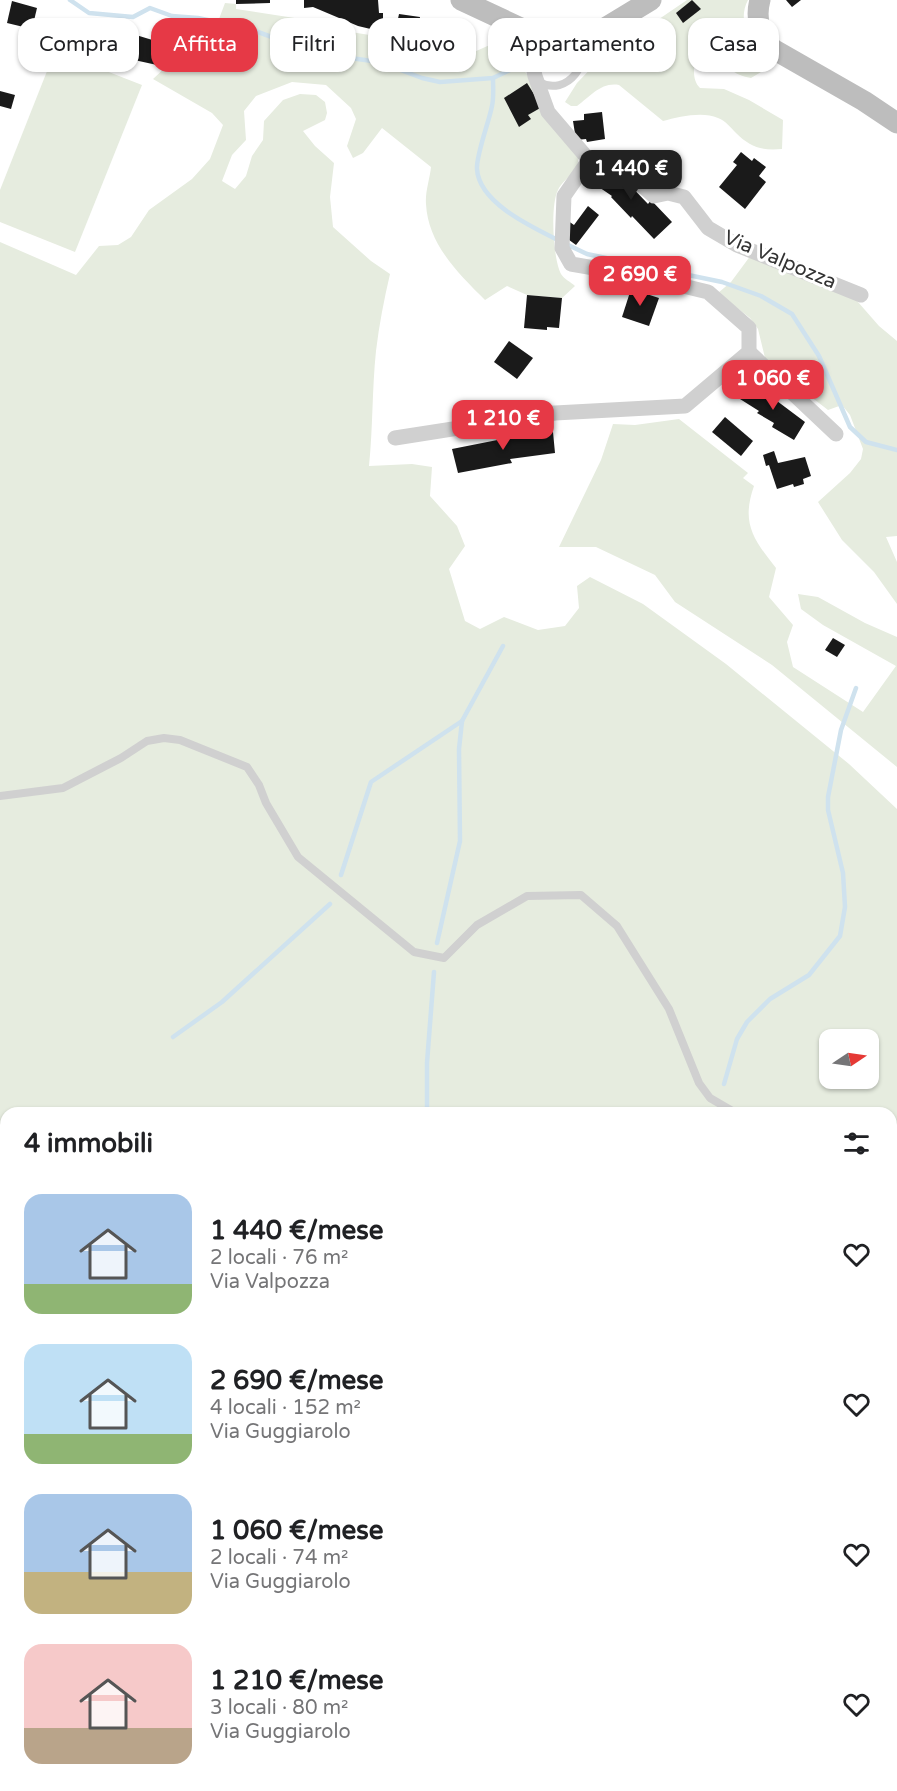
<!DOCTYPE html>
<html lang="it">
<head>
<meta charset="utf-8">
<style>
  :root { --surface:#fff; --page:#f2f2f2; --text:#202124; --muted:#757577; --accent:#e63946 }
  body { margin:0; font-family:"Varela Round",sans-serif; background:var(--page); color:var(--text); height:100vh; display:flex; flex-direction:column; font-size:22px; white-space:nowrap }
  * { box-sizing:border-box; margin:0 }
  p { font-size:20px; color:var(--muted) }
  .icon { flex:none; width:33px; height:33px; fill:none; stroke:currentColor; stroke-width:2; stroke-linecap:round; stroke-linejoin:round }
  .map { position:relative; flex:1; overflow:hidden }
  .panel { position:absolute; left:0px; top:1107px; width:897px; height:684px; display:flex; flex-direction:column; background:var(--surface); border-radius:18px 18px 0 0; box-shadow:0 2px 4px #0004 }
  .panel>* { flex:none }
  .guide { position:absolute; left:18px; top:18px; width:861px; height:54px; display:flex; gap:12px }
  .needle { width:39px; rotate:77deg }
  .controls { position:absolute; left:819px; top:1029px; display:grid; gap:12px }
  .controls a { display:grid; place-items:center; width:60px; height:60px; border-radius:12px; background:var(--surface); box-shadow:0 2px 4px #0004; font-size:30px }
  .price { position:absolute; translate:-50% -51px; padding:0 14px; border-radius:12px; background:var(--accent); color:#fff; font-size:20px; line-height:39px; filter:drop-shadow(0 2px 3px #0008) }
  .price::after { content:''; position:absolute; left:50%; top:36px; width:18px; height:14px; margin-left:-9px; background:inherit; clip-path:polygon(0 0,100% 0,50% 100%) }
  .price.on { background:#222; color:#fff }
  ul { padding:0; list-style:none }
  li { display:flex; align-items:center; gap:18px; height:150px; padding:0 24px }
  li span { display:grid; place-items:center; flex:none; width:168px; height:120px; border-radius:18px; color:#555 }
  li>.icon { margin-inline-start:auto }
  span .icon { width:72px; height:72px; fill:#fffc; stroke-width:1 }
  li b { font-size:26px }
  h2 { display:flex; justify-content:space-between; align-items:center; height:72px; padding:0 24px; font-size:26px }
  .chip { padding:0 21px; border-radius:18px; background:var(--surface); box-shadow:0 2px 4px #0004; font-size:21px; line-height:54px }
  .chip.on { background:var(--accent); color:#fff }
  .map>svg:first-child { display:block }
  .green { fill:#e6ecdf; fill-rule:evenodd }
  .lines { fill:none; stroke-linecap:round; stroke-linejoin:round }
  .stream { stroke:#cfe2ee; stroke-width:4.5 }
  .building { fill:#1a1a1a }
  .lane { stroke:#d0d0d0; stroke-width:8 }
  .street { stroke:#d0d0d0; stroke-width:15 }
  .secondary { stroke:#bdbdbd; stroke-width:21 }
  .labels { text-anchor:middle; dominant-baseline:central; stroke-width:6; stroke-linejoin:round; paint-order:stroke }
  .street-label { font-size:20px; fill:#333; stroke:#fff }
</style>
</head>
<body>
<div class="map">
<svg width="897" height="1791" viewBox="0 0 897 1791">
  <rect width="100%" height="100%" fill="#fff"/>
  <g class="green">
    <path d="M687 0H748C737 20 749 44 766 57L761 72 751 78C709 71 736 39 729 21L722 19C706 28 683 72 700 88L724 89 749 100 783 120 782 149C762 151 750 147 736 133 730 127 726 121 718 118 702 111 679 117 663 121L619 85C601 82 591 96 577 106H571L565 102 577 83 599 60Z"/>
    <path d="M225 3 236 4V9L301 19 351 32 474 52 512 35 522 49 514 54 578 155C580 174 565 176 558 190 550 205 553 259 561 274 564 279 571 282 575 286L562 298 527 295 507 286 485 300C458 273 428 244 426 204 425 192 430 178 431 167L382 128 363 153 353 158 347 146 356 119 351 108 326 85 292 82 256 96 244 111 246 140 232 155 222 181 235 189 246 176 252 156 263 140 264 121 283 100 300 94 316 95 325 102 327 113 325 120 303 131 315 146 334 163 330 197 333 227 371 261 390 274C384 300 379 325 376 351 372 389 373 428 369 466L412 464 432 467 430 496 457 526 465 546 449 569 465 621 480 629 504 617 538 630 565 626 579 608 577 586 590 577 643 604 726 664 849 764 897 809V1791H0V242L76 275 99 246 118 245 131 237 149 210 192 179 210 159 223 125 212 113 153 79 168 65 207 51ZM830 1040H868V1078H830ZM6 1113H891V1785H6Z"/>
    <path d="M55 51 142 85 75 252 0 222V190Z"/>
    <path d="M751 255 851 294 879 326 897 341V536L886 537 897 562V604L874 572 842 540 818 502 850 473 861 459 863 449 850 415 842 405 828 410 766 362 758 329 750 318 718 293 731 282Z"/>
    <path d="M679 419 748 473 743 478 754 486C741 523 753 539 776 568L769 597 793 625 787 642 793 667 863 712 896 666 823 625 801 609 798 594 818 597 865 623 897 637V767L772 665 675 602 655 575 596 547H559L601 460 613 424 635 425Z"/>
  </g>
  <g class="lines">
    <g class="stream">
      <path d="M70 0 89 13 133 17 150 8 172 16 198 18 250 29 315 53 379 62 422 78 440 82 493 78 512 69"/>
      <path d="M493 78C493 87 494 97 492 106 489 122 476 155 477 169 479 203 532 227 558 240"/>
      <path d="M566 244 587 254 722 282 761 296 792 314 819 356 850 427 866 442 897 450"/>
      <path d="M341 875 371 782 462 721"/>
      <path d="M437 943 460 841 459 749 462 721 503 646"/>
      <path d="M173 1037 222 1002 330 904"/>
      <path d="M724 1084 737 1039 747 1022 770 999 809 975 840 936 845 907 843 873 828 810V797L841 730 856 688"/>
      <path d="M427 1113V1063L434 972"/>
    </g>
  </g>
  <g class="building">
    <path d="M236 0H270V3L236 4Z"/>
    <path d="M304 0H378L379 13H383V27H379V31L358 26 313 7 304 8Z"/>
    <path d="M692 0 701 9 683 23 676 13Z"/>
    <path d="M786 0H801L792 7Z"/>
    <path d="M12 1 37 8 32 29 7 23Z"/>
    <path d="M399 14 420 17 417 41 394 37Z"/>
    <path d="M58 21 86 36 87 33 99 37 103 25 159 42 157 65 116 56 113 67 48 41Z"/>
    <path d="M527 83 542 107 528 115 531 119 519 127 504 98Z"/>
    <path d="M0 91 15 95 11 109 0 106Z"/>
    <path d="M602 112 605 139 587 142 586 139 576 140 573 121 584 120V114Z"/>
    <path d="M741 152 752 161 754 158 766 167 759 176 766 182 745 209 719 187 737 165 733 162Z"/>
    <path d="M599 163 624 181 625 180 648 204 651 200 672 222 654 239 632 216 631 218 611 197 612 196 587 179Z"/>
    <path d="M588 206 599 215 576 245 565 237 564 218 574 225Z"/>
    <path d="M631 289 659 298 649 326 622 317Z"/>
    <path d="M527 295 562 298 559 328 547 327V330L524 328Z"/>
    <path d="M509 341 533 358 517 379 494 362Z"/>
    <path d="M752 381 770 392 769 395 805 422 794 440 772 427 774 423 757 413 759 411 740 399Z"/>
    <path d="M725 417 753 441 741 456 712 432Z"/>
    <path d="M553 432 555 453 510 459 512 463 458 473 452 449 528 434Z"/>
    <path d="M774 451 778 463 805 457 811 476 803 479 804 484 794 487 793 484 777 489 769 465 766 466 763 455Z"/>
    <path d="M833 638 845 645 837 657 825 650Z"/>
  </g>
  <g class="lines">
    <g class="lane">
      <path d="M539 82C567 98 595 60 574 41"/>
      <path d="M0 796 63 788 121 758 147 741 164 738 180 740 247 767 259 785 266 803 298 857 414 952 444 958 477 925 527 896 581 895 617 926 669 1009 699 1083 710 1098 734 1112 757 1113"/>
      <path d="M891 1138 897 1141"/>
    </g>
    <g class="street">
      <path d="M524 29 535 76 548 112 589 160H613L654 196 668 193 684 197 708 228 737 245 861 295"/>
      <path d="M749 352 836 434"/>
      <path d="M395 438 555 413 685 406 749 352V328L708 292 646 277 571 264 562 248 564 196 589 160"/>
    </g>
    <g class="secondary">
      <path d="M461 0 538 36 558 39 576 38 600 31 651 0"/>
      <path d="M760 0C755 18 760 36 773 49L864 101 897 123"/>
    </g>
  </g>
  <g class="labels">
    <g class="street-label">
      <text transform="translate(780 260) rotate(23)">Via Valpozza</text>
    </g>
  </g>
</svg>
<div class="controls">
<a><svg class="needle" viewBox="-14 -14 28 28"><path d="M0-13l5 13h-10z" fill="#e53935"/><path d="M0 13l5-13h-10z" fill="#757577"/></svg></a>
</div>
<b class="price on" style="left:631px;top:201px">1 440 €</b>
<b class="price" style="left:640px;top:307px">2 690 €</b>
<b class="price" style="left:773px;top:411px">1 060 €</b>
<b class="price" style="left:503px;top:451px">1 210 €</b>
<div class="guide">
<a class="chip">Compra</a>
<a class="chip on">Affitta</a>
<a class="chip">Filtri</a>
<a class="chip">Nuovo</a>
<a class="chip">Appartamento</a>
<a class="chip">Casa</a>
</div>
<section class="panel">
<h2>4 immobili<svg class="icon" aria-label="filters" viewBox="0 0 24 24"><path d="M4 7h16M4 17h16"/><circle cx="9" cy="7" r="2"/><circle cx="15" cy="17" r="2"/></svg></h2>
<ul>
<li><span style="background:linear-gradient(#a9c7e8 75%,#8fb573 0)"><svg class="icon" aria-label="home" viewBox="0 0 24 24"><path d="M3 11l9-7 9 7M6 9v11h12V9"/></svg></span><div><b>1 440 €/mese</b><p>2 locali · 76 m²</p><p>Via Valpozza</p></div><svg class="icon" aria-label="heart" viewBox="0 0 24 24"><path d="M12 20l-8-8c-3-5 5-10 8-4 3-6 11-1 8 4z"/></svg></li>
<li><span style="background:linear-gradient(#bfe0f5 75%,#8fb573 0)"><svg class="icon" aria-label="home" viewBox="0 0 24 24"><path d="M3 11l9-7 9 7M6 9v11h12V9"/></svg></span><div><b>2 690 €/mese</b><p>4 locali · 152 m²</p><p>Via Guggiarolo</p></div><svg class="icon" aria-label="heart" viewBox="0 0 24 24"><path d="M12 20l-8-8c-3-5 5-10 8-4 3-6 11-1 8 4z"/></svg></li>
<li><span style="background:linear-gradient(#a9c7e8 65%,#c2b280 0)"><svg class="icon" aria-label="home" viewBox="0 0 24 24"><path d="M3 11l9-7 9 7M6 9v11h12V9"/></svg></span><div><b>1 060 €/mese</b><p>2 locali · 74 m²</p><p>Via Guggiarolo</p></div><svg class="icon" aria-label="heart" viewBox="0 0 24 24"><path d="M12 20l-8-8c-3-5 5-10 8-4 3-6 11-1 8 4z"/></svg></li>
<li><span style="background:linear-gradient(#f6c9c9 70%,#b9a48a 0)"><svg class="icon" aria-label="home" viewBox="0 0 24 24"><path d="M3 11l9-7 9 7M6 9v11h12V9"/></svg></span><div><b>1 210 €/mese</b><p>3 locali · 80 m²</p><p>Via Guggiarolo</p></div><svg class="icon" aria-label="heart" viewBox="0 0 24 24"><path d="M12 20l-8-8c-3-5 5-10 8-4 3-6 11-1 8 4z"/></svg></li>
</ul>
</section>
</div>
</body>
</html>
